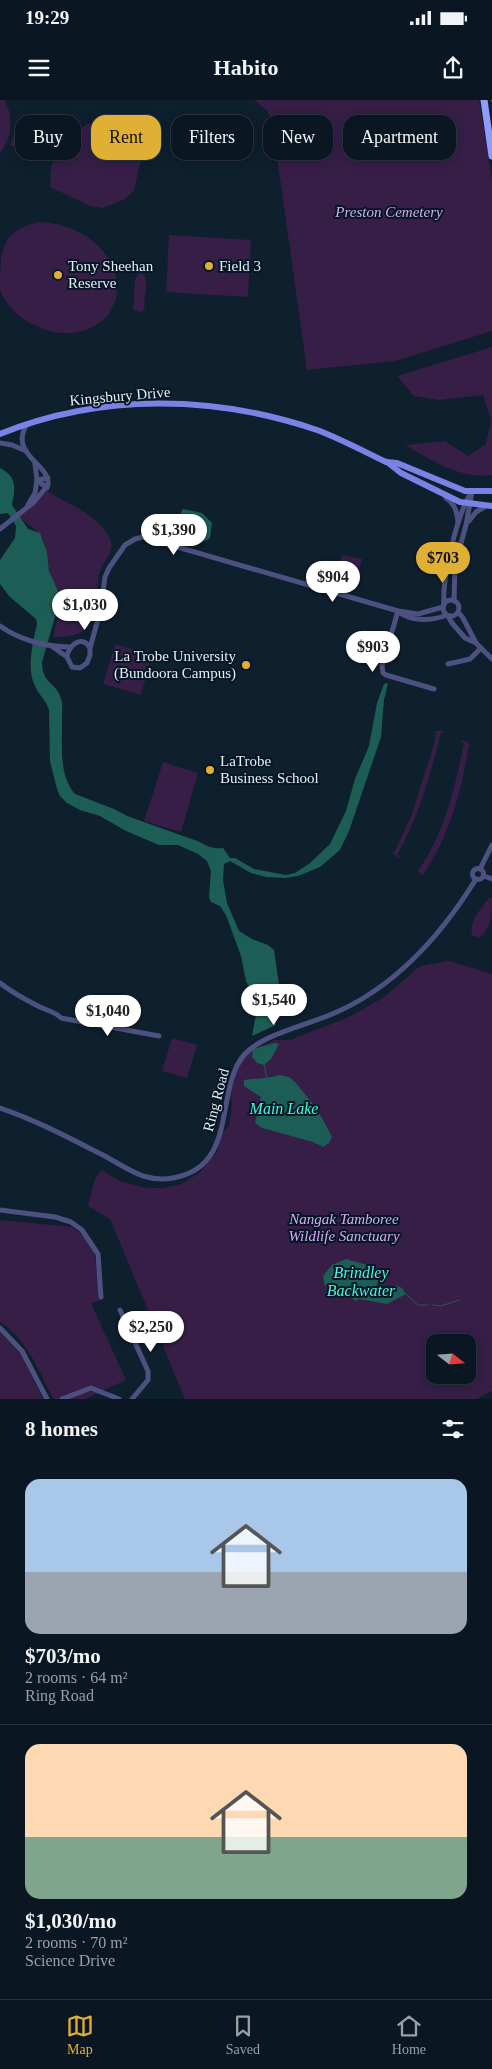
<!DOCTYPE html>
<html lang="en">
<head>
<meta charset="utf-8">
<style>
  :root { --surface:#0a1722; --page:#18242f; --text:#f1f3f6; --muted:#999fa5; --line:#2a3640; --accent:#e0b034 }
  body { margin:0; font-family:"Times New Roman",serif; background:var(--page); color:var(--text); height:100vh; display:flex; flex-direction:column; font-size:19px; white-space:nowrap }
  * { box-sizing:border-box; margin:0 }
  p { font-size:16px; color:var(--muted) }
  .icon { flex:none; width:28px; height:28px; fill:none; stroke:currentColor; stroke-width:2; stroke-linecap:round; stroke-linejoin:round }
  .map { position:relative; height:1299px; overflow:hidden }
  .panel { display:flex; flex-direction:column; background:var(--surface); flex:1 }
  .panel>* { flex:none }
  .hud { position:absolute; left:15px; top:15px; width:462px; height:45px; display:flex; gap:10px }
  .needle { width:32px; rotate:107deg }
  .controls { position:absolute; left:426px; top:1234px; display:grid; gap:10px }
  .controls a { display:grid; place-items:center; width:50px; height:50px; border-radius:10px; background:var(--surface); box-shadow:0 2px 12px #0003,0 0 0 1px var(--line); font-size:25px }
  .price { position:absolute; translate:-50% -42px; padding:0 11px; border-radius:18px; background:#fff; color:#222; font-size:16px; line-height:32px; filter:drop-shadow(0 1px 2px #0008) }
  .price::after { content:''; position:absolute; left:50%; top:30px; width:15px; height:11px; margin-left:-8px; background:inherit; clip-path:polygon(0 0,100% 0,50% 100%) }
  .price.current { background:var(--accent); color:#111 }
  ul { padding:0; list-style:none }
  li { display:grid; align-content:center; gap:10px; height:265px; padding:0 25px }
  li+li { border-top:1px solid var(--line) }
  li span { display:grid; place-items:center; height:155px; border-radius:15px; color:#555 }
  li>.icon { margin-inline-start:auto }
  span .icon { width:90px; height:90px; fill:#fffc; stroke-width:1 }
  li b { font-size:21px }
  h2 { display:flex; justify-content:space-between; align-items:center; height:60px; padding:0 25px; font-size:21px }
  .pill { padding:0 18px; border-radius:15px; background:var(--surface); box-shadow:0 2px 12px #0003,0 0 0 1px var(--line); font-size:18px; line-height:45px }
  .pill.current { background:var(--accent); color:#111 }
  .status { display:flex; justify-content:space-between; align-items:center; height:35px; padding:0 25px; background:var(--surface); direction:ltr }
  .status svg { height:14px; fill:currentColor }
  header { display:flex; justify-content:space-between; align-items:center; height:65px; padding:0 25px; background:var(--surface); font-size:22px; font-weight:600 }
  .menu { display:flex; justify-content:space-around; align-items:center; height:70px; border-top:1px solid var(--line); background:var(--surface); font-size:14px; color:var(--muted) }
  .menu a { display:grid; justify-items:center; gap:2px }
  .menu .current { color:var(--accent) }
  .map>svg:first-child { display:block }
  .green { fill:#361e46; fill-rule:evenodd }
  .water { fill:#1c5e55 }
  .lines { fill:none; stroke-linecap:round; stroke-linejoin:round }
  .stream { stroke:#1c5e55; stroke-width:1 }
  .minor { stroke:#4c5180; stroke-width:5 }
  .major { stroke:#7a83e5; stroke-width:6 }
  .highway { stroke:#919bf9; stroke-width:7 }
  .tram { stroke:#c3cfd9; stroke-width:1 }
  .poi-dot { fill:#e0b034; stroke:#061624; stroke-width:2 }
  .labels { text-anchor:middle; dominant-baseline:central; stroke-width:4; stroke-linejoin:round; paint-order:stroke }
  .park-label { font-size:15px; font-style:italic; fill:#d5aaf6; stroke:#061624 }
  .poi-label { font-size:15px; fill:#e3eef8; stroke:#061624; text-anchor:start }
  .street-label { font-size:15px; fill:#e3eef8; stroke:#061624 }
  .water-label { font-size:16px; font-style:italic; fill:#49f6de; stroke:#061624 }
</style>
</head>
<body>
<div class="status"><b>19:29</b><svg viewBox="0 0 49 12"><path d="M0 12V9h3v3zM5 12V6h3v6zM10 12V3h3v9zM15 12V0h3v12zM26 1h20v11H26zM47 4h2v5h-2z"/></svg></div>
<header><svg class="icon" aria-label="menu" viewBox="0 0 24 24"><path d="M4 6h16M4 12h16M4 18h16"/></svg>Habito<svg class="icon" aria-label="share" viewBox="0 0 24 24"><path d="M12 15V3M7 8l5-5 5 5M5 13v7h14v-7"/></svg></header>
<div class="map">
<svg width="492" height="1299" viewBox="0 0 492 1299">
  <rect width="100%" height="100%" fill="#0e1f2e"/>
  <g class="green">
    <path d="M0 0H5L6 3C14 20 12 38 0 53Z"/>
    <path d="M254 0H479L492 78V231L395 261 307 270 272 22 267 10Z"/>
    <path d="M114 22 142 33 145 42 134 90 125 99 103 108 90 106 50 87 51 67 62 41 87 24Z"/>
    <path d="M14 33 34 39 30 52 10 45Z"/>
    <path d="M40 122C75 123 116 147 117 187 118 227 72 242 41 228 23 221 7 208 0 190 0 151 0 130 40 122Z"/>
    <path d="M169 135 251 140 248 197 166 192Z"/>
    <path d="M139 173 144 175C150 184 143 197 145 208L142 212 133 210 135 179Z"/>
    <path d="M492 247V375C461 380 431 360 405 345L445 341 468 356 486 344 491 320 483 295 440 300 414 296 397 276Z"/>
    <path d="M47 391C68 404 99 415 110 439 116 451 102 462 99 474 96 489 98 519 86 529 76 537 65 537 53 537 55 524 62 507 59 494 57 485 50 478 49 469 44 436 47 438 19 417Z"/>
    <path d="M342 455 362 459 354 487 334 481Z"/>
    <path d="M115 544 152 555 141 595 103 584Z"/>
    <path d="M437 631H442L444 633H441C430 676 419 716 397 755L400 758H398L390 751 394 753 412 714 434 644 436 633 433 632Z"/>
    <path d="M463 640 472 645H469C462 690 449 737 423 775L418 771C444 734 455 688 464 643L460 642Z"/>
    <path d="M163 662 198 673 181 732 144 721Z"/>
    <path d="M489 798H492C492 814 492 828 479 838L472 835C469 821 481 808 489 798Z"/>
    <path d="M449 861 492 874V1291L477 1299H185L110 1119 88 1106 94 1081 101 1070 122 1082 147 1088H163L181 1084 199 1073 217 1052 222 1033 229 1026 232 1004 229 988 243 957 258 947 275 940H290L349 917 384 897 420 866ZM435 1242H468V1275H435Z"/>
    <path d="M172 938 197 945 187 978 162 971Z"/>
    <path d="M0 1120 72 1127 85 1137 93 1147 102 1200 91 1203 126 1280 85 1299H54C37 1271 29 1240 0 1222Z"/>
    <path d="M0 1232 21 1254 43 1299H0Z"/>
  </g>
  <g class="water">
    <path d="M0 368C18 377 15 389 12 405L28 429 40 433 47 452 49 471 58 491 60 500 42 562C42 585 57 582 61 599 63 603 62 610 62 614 63 639 57 674 75 694L114 709 127 716 200 742C208 747 213 749 223 748L230 758H235L254 769 286 775 295 773 310 763 330 744 346 711 355 679 369 646 377 603 384 584 388 583 384 600 381 637 349 731 340 750 320 767 298 776 286 778 266 777 251 773 230 761 224 764 223 780 227 803 239 831 252 839 268 845 274 850 280 892 269 910 276 920V925L252 936 258 904 246 881 241 856 226 815 220 806 211 802 209 797 211 771 207 761 198 754 178 745H159L126 731 100 716 80 710 67 703 60 696 57 689 50 661 49 610C46 600 39 595 35 586 26 569 33 542 37 524L36 519 10 497 0 484V460L15 438 16 426 8 413 0 414Z"/>
    <path d="M183 409 202 413 212 423 210 438C191 452 172 424 183 409Z"/>
    <path d="M275 943 279 944 271 959 264 965 257 963 252 957 253 949Z"/>
    <path d="M279 975 289 977 295 982 317 1009 332 1037 329 1043 323 1047 313 1042 262 1028 255 1023 261 997 244 986V980C257 978 267 979 279 975Z"/>
    <path d="M346 1159 371 1166 380 1176 376 1187 380 1193H391L395 1185 402 1188 406 1194 387 1204 359 1199 356 1201 351 1198C345 1184 336 1189 325 1186L323 1176 332 1165Z"/>
  </g>
  <g class="lines">
    <g class="stream">
      <path d="M264 965 267 979"/>
      <path d="M406 1194 418 1205H428"/>
      <path d="M433 1205 441 1206 459 1200"/>
    </g>
    <g class="minor">
      <path d="M0 343 12 345 26 351"/>
      <path d="M35 364 37 380 47 388"/>
      <path d="M446 398C455 404 457 412 458 422"/>
      <path d="M28 405 35 393 37 380 48 378"/>
      <path d="M469 421 476 412 486 406"/>
      <path d="M0 429 34 402 48 385C51 364 8 355 27 324"/>
      <circle cx="451" cy="508" r="8"/>
      <path d="M454 501 455 465 466 425 472 392"/>
      <path d="M444 505C442 477 457 414 472 391"/>
      <path d="M398 511 382 566 383 573 386 575 434 589"/>
      <path d="M399 512C412 522 432 521 447 515"/>
      <path d="M458 512 463 518 476 543"/>
      <path d="M448 516 452 523 465 538 476 543 492 559"/>
      <path d="M0 526C20 540 46 547 70 547"/>
      <path d="M53 547 67 557"/>
      <path d="M90 548C83 534 68 545 67 557L72 567 80 568 87 563 90 555V548L100 512 105 477 109 468 125 445 135 439 143 437 398 511 418 514 443 507"/>
      <path d="M448 564 470 559 481 548"/>
      <circle cx="478" cy="774" r="5.5"/>
      <path d="M480 769 492 745"/>
      <path d="M484 776 492 779"/>
      <path d="M0 883C13 893 26 900 40 907 48 911 56 912 61 918L159 936"/>
      <path d="M0 1008C36 1020 69 1038 103 1055 116 1062 129 1071 143 1076 153 1079 163 1080 173 1078 239 1067 214 990 244 955 263 933 313 924 339 911 398 884 442 834 476 779"/>
      <path d="M0 1110 55 1117 71 1122 82 1130 98 1154 101 1197"/>
      <path d="M120 1210 148 1271V1280L132 1299"/>
      <path d="M0 1228 22 1251 47 1299"/>
      <path d="M62 1299 91 1288 119 1299"/>
    </g>
    <g class="major">
      <path d="M0 334C101 293 215 295 317 330 341 339 363 351 386 362L397 363 465 391H492"/>
      <path d="M387 362 401 373 460 402 492 406"/>
    </g>
    <path class="highway" d="M484 0 492 56"/>
    <path class="tram" d="M492 0V1"/>
  </g>
  <g class="poi-dot">
    <circle cx="209" cy="166" r="5"/>
    <circle cx="58" cy="175" r="5"/>
    <circle cx="246" cy="565" r="5"/>
    <circle cx="210" cy="670" r="5"/>
  </g>
  <g class="labels">
    <g class="park-label">
      <text x="389" y="112">Preston Cemetery</text>
      <text x="344" y="1119">Nangak Tamboree<tspan x="344" dy="17">Wildlife Sanctuary</tspan></text>
    </g>
    <g class="poi-label">
      <text x="68" y="166">Tony Sheehan<tspan x="68" dy="17">Reserve</tspan></text>
      <text x="219" y="166">Field 3</text>
      <text x="236" y="556" text-anchor="end">La Trobe University<tspan x="236" dy="17">(Bundoora Campus)</tspan></text>
      <text x="220" y="661">LaTrobe<tspan x="220" dy="17">Business School</tspan></text>
    </g>
    <g class="street-label">
      <text transform="translate(120 296) rotate(-5)">Kingsbury Drive</text>
      <text transform="translate(216 1000) rotate(-75)">Ring Road</text>
    </g>
    <g class="water-label">
      <text x="284" y="1008">Main Lake</text>
      <text x="361" y="1172">Brindley<tspan x="361" dy="18">Backwater</tspan></text>
    </g>
  </g>
</svg>
<div class="controls">
<a><svg class="needle" viewBox="-14 -14 28 28"><path d="M0-13l5 13h-10z" fill="#e53935"/><path d="M0 13l5-13h-10z" fill="#999fa5"/></svg></a>
</div>
<b class="price" style="left:174px;top:456px">$1,390</b>
<b class="price current" style="left:443px;top:484px">$703</b>
<b class="price" style="left:333px;top:503px">$904</b>
<b class="price" style="left:85px;top:531px">$1,030</b>
<b class="price" style="left:373px;top:573px">$903</b>
<b class="price" style="left:274px;top:926px">$1,540</b>
<b class="price" style="left:108px;top:937px">$1,040</b>
<b class="price" style="left:151px;top:1253px">$2,250</b>
<div class="hud">
<a class="pill">Buy</a>
<a class="pill current">Rent</a>
<a class="pill">Filters</a>
<a class="pill">New</a>
<a class="pill">Apartment</a>
</div>
</div>
<section class="panel">
<h2>8 homes<svg class="icon" aria-label="filters" viewBox="0 0 24 24"><path d="M4 7h16M4 17h16"/><circle cx="9" cy="7" r="2"/><circle cx="15" cy="17" r="2"/></svg></h2>
<ul>
<li><span style="background:linear-gradient(#a9c7e8 60%,#9aa5b1 0)"><svg class="icon" aria-label="home" viewBox="0 0 24 24"><path d="M3 11l9-7 9 7M6 9v11h12V9"/></svg></span><div><b>$703/mo</b><p>2 rooms · 64 m²</p><p>Ring Road</p></div></li>
<li><span style="background:linear-gradient(#ffd9b3 60%,#7fa58c 0)"><svg class="icon" aria-label="home" viewBox="0 0 24 24"><path d="M3 11l9-7 9 7M6 9v11h12V9"/></svg></span><div><b>$1,030/mo</b><p>2 rooms · 70 m²</p><p>Science Drive</p></div></li>
</ul>
</section>
<nav class="menu">
<a class="current"><svg class="icon" aria-label="map" viewBox="0 0 24 24"><path d="M3 6l6-2 6 2 6-2v14l-6 2-6-2-6 2zM9 4v14M15 6v14"/></svg>Map</a>
<a><svg class="icon" aria-label="saved" viewBox="0 0 24 24"><path d="M7 4h10v16l-5-4-5 4z"/></svg>Saved</a>
<a><svg class="icon" aria-label="home" viewBox="0 0 24 24"><path d="M3 11l9-7 9 7M6 9v11h12V9"/></svg>Home</a>
</nav>
</body>
</html>
